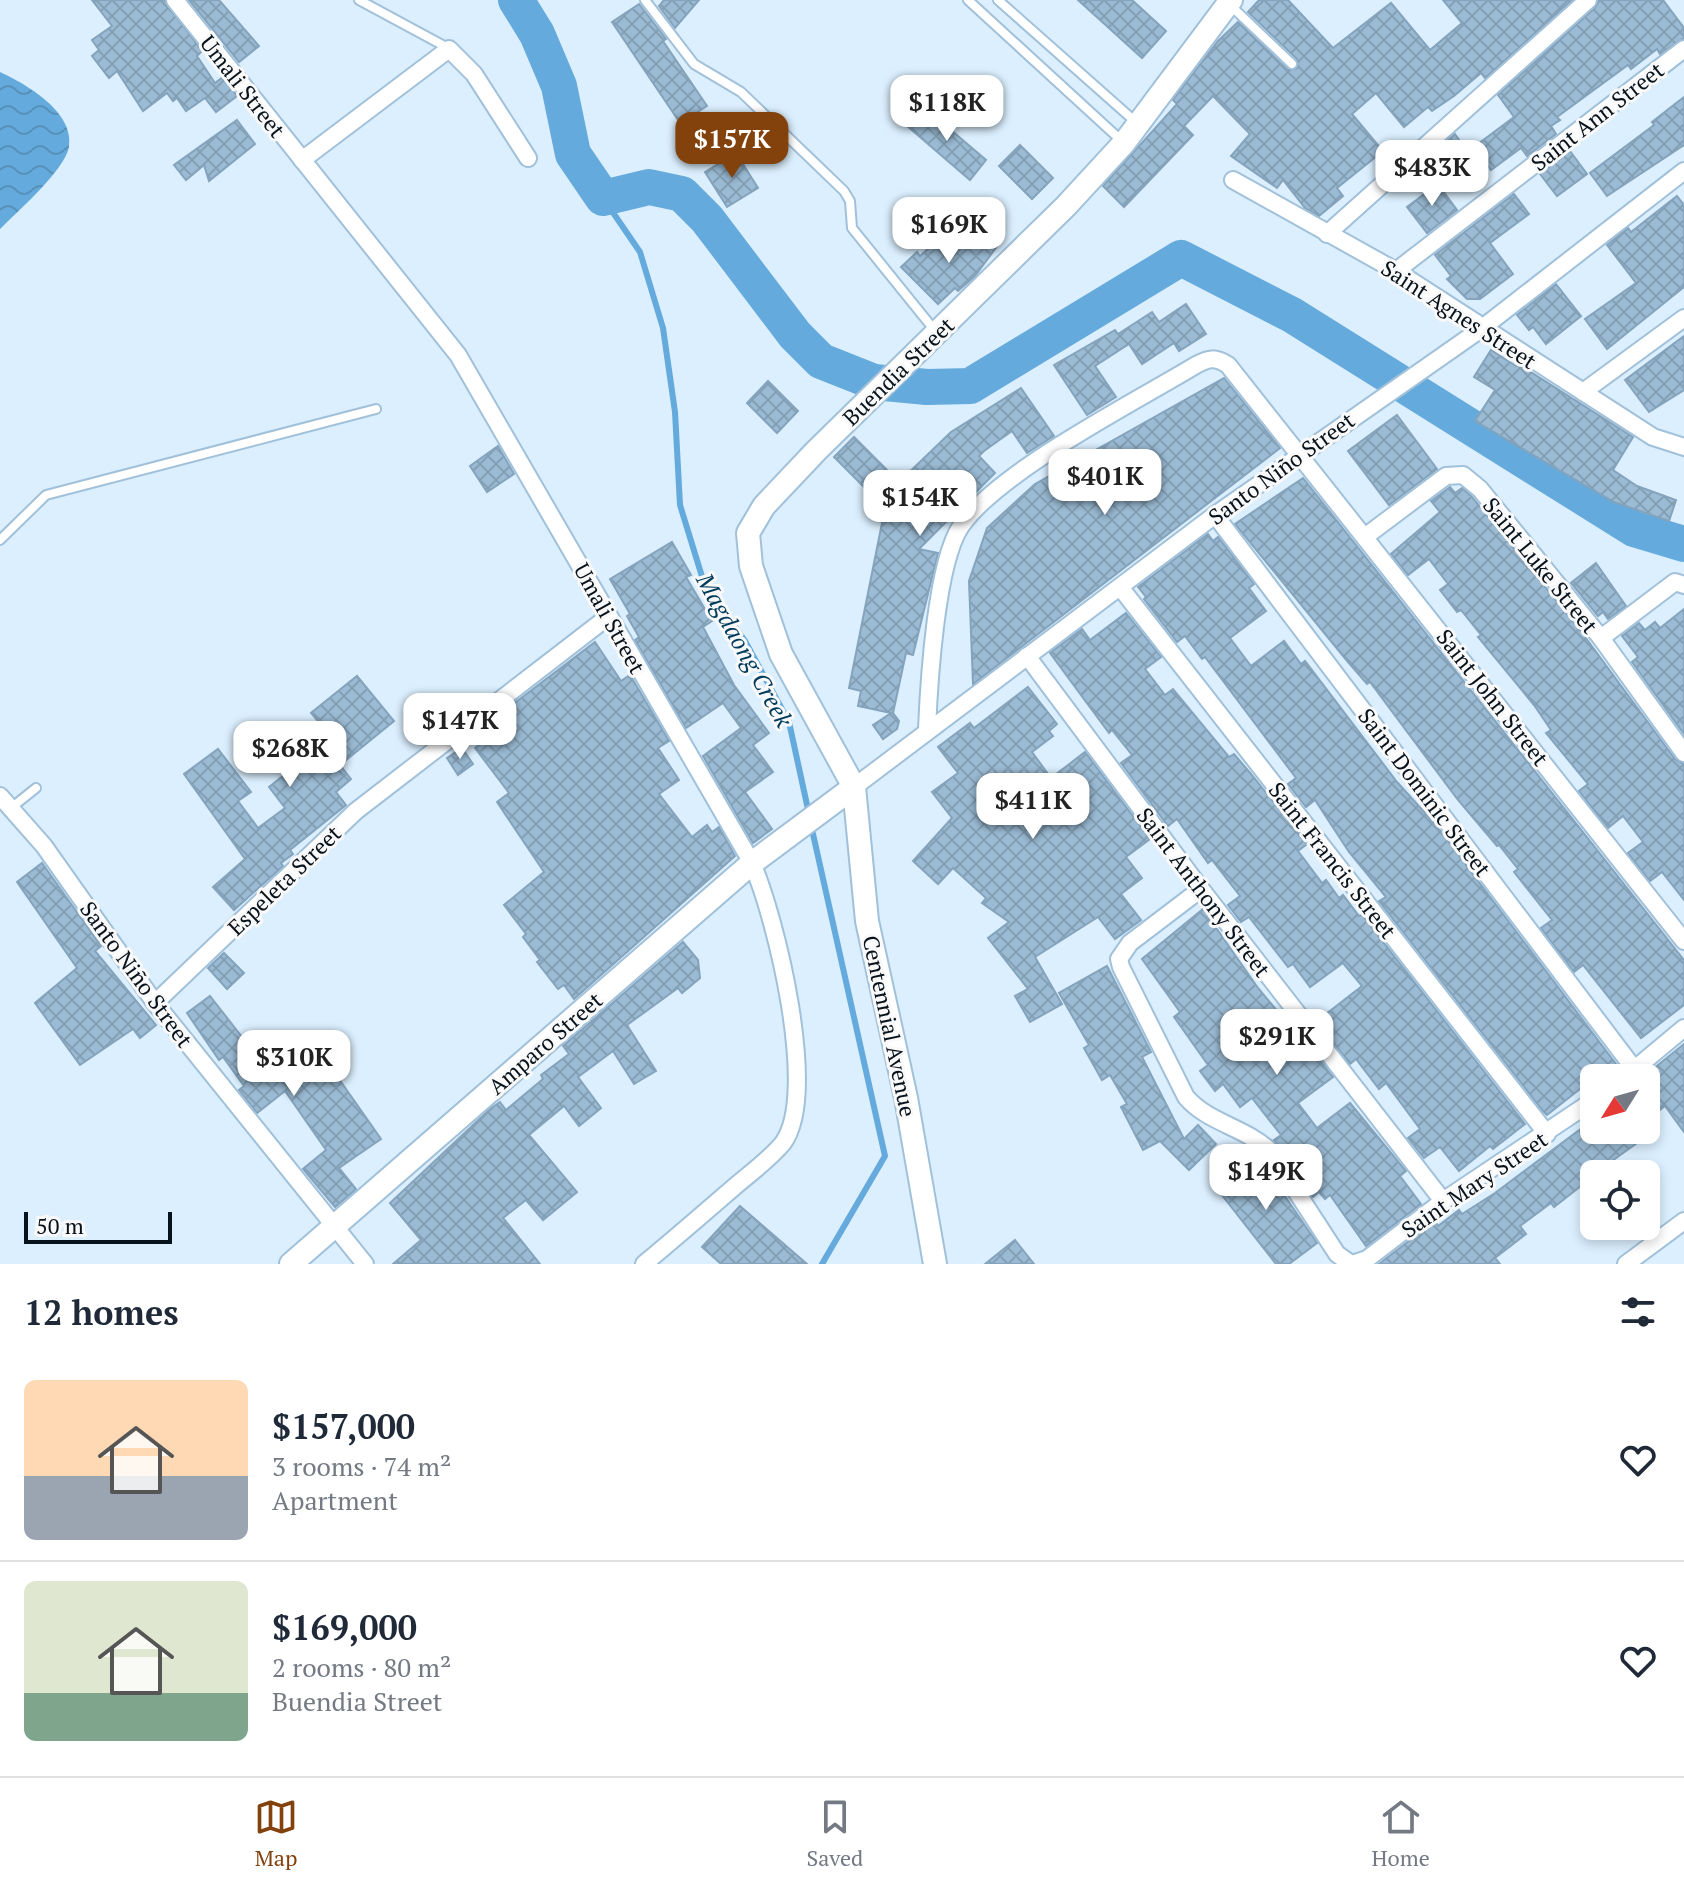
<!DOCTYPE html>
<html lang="en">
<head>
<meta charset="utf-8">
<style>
  :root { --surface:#fff; --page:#f2f2f3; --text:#1f2937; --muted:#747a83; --line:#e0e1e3; --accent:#83420c }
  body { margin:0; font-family:"PT Serif",serif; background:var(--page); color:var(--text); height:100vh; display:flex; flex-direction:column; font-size:30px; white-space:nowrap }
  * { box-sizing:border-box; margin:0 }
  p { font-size:26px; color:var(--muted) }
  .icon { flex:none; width:44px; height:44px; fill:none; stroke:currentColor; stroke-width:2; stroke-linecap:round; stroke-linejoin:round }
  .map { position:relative; height:1264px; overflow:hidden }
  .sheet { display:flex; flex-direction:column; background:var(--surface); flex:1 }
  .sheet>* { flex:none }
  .needle { width:52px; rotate:233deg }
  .tools { position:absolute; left:1580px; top:1064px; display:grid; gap:16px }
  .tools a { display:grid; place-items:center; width:80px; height:80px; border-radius:12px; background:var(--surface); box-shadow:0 4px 12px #0003; font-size:40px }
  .scale { position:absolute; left:24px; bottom:20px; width:148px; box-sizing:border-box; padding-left:8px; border:4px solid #07121b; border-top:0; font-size:22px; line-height:28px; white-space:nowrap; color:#07121b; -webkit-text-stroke:6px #f9f9f9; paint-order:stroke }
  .price { position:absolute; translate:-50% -68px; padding:0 18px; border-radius:16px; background:#fff; color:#222; font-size:26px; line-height:52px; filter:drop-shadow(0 2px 4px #0008) }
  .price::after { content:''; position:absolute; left:50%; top:48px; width:24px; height:18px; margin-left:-12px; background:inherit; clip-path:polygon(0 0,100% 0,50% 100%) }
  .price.current { background:var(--accent); color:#fff }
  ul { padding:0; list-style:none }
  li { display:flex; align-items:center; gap:24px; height:200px; padding:0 24px }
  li+li { border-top:2px solid var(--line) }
  li span { display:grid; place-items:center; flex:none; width:224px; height:160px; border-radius:12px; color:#555 }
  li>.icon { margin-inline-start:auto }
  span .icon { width:96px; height:96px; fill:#fffc; stroke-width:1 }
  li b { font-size:34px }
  h2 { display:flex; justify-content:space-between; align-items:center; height:96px; padding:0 24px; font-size:34px }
  .tab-bar { display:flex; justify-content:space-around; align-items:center; height:112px; border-top:2px solid var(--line); background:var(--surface); font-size:22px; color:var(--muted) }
  .tab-bar a { display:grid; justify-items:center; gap:4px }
  .tab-bar .current { color:var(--accent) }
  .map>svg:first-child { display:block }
  .water { fill:url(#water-waves) }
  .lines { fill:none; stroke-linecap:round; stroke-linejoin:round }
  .stream { stroke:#65aadc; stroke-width:6 }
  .river { stroke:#65aadc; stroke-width:36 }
  .building { fill:url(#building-cross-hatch); stroke:#84a3bc; stroke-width:2 }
  .lane-casing { stroke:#a1c1da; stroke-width:12 }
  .street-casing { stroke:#a1c1da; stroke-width:20 }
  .secondary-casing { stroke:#a1c1da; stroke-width:26 }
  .lane { stroke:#fff; stroke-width:8 }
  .street { stroke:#fff; stroke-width:16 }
  .secondary { stroke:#fff; stroke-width:22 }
  .labels { text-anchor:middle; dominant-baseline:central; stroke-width:6; stroke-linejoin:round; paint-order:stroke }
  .street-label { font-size:22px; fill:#07121b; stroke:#f9f9f9 }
  .water-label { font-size:24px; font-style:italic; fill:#013c5d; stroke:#f9f9f9 }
</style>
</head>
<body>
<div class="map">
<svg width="1684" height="1264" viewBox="0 0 1684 1264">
  <defs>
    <pattern id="water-waves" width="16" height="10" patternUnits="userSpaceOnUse" patternTransform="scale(2)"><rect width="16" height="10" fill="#65aadc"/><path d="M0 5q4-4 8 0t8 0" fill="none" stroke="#5691bc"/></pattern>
    <pattern id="building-cross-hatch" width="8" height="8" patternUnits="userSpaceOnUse" patternTransform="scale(2)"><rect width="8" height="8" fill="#9bbbd4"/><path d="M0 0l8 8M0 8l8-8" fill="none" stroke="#84a0b5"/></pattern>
  </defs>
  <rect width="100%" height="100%" fill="#dbeffe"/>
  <path class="water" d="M0 72C26 84 75 112 69 147 64 171 18 211 0 229Z"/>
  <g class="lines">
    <g class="stream">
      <path d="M603 198 640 252 663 328 675 412 680 505 704 583 745 641 789 722 809 814"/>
      <path d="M811 825 885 1156 822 1264"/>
    </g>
    <path class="river" d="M516 0 537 34 559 86 573 154 603 198 649 187 682 194 707 219 795 335 821 361 874 382 927 387 970 386 1181 258 1292 315 1634 529 1684 544"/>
  </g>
  <g class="building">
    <path d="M92 0H164L202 51 197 56 215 83 223 77 237 96 216 112 205 98 186 111 177 98 173 101 167 93 143 111 117 71 109 78 92 56 99 50 92 40 112 26Z"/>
    <path d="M189 0H219L259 46 239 62Z"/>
    <path d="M664 0H699L675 28 659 6Z"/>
    <path d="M1078 0H1132L1166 31 1142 58Z"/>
    <path d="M1259 0H1288L1333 48 1391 3 1430 50 1462 23 1443 0H1572L1485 78 1481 73 1454 96 1432 111 1428 107 1404 127 1376 93 1352 114 1383 151 1337 188 1343 196 1319 216 1305 208 1283 180 1277 188 1231 156 1250 134 1213 96 1184 126 1193 135 1124 207 1103 186 1177 104 1173 100 1218 41 1238 22 1288 70 1298 68 1297 59 1248 12Z"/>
    <path d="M1599 0H1663L1684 28V38L1660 54 1657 49 1631 69 1628 65 1557 117 1560 120 1551 126 1556 134 1527 156 1521 148 1491 170 1474 147 1514 117 1498 95 1595 8Z"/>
    <path d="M639 4 666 39 663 41 707 106 680 123 612 22Z"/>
    <path d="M1684 97V145L1607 196 1590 173 1654 125 1652 122Z"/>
    <path d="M924 107 986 160 970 180 907 126Z"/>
    <path d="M237 120 255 144 209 181 204 165 186 180 174 165Z"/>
    <path d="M1455 134 1469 154 1438 177 1425 161Z"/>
    <path d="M1020 145 1053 178 1032 199 999 166Z"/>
    <path d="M1570 151 1587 174 1557 196 1540 174Z"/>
    <path d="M736 153 758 188 727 207 705 172Z"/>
    <path d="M1438 184 1457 210 1427 233 1407 207Z"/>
    <path d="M1514 194 1529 214 1490 243 1513 274 1480 299H1467L1447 279 1451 276 1435 255Z"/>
    <path d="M1677 196 1684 205V287L1607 349 1585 319 1636 283 1607 245 1628 228 1631 232Z"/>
    <path d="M978 228 998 245 975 276 958 291 955 288 938 304 901 267 917 252 920 256 940 238 955 255Z"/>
    <path d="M1556 284 1581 316 1546 344 1533 327 1529 330 1517 315Z"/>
    <path d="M1186 304 1206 334 1179 351 1174 343 1142 364 1129 344 1095 366 1116 397 1087 415 1054 365 1115 330 1118 334 1152 312 1159 322Z"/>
    <path d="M1684 336V390L1649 412 1625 380Z"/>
    <path d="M1491 350 1516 366 1518 364 1633 437 1613 470 1637 486 1676 500 1669 521 1614 502 1475 421 1495 390 1474 377Z"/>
    <path d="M1224 378 1280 448 973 684 969 581 987 528 1035 484Z"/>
    <path d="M768 381 798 411 777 433 747 403Z"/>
    <path d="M1021 388 1054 436 1027 453 1012 431 984 451 979 456 995 473 919 549 938 553 913 655 906 653 893 713 899 721 897 729 883 739 873 725 891 713 858 706 861 691 849 688 885 508 834 457 854 437 899 482 951 432Z"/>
    <path d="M1397 415 1437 469 1389 505 1348 451Z"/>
    <path d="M498 446 514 474 487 492 470 466Z"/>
    <path d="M1303 478 1684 960V1005L1641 1038 1583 965 1574 972 1541 928 1552 920 1514 872 1518 869 1499 845 1497 846 1458 800 1370 682 1367 684 1348 662 1235 524Z"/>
    <path d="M1450 487 1455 493 1462 488 1472 497 1580 630 1675 759 1684 764V900L1662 872 1650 881 1628 853 1643 842 1623 816 1608 828 1579 791 1588 784 1546 733 1551 730 1534 705 1478 637 1481 635 1461 610 1457 612 1440 590 1448 584 1429 559 1408 575 1391 554 1440 512 1431 501Z"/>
    <path d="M1208 534 1213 541 1218 537 1254 584 1249 588 1266 611 1230 638 1251 666 1284 641 1301 664 1305 661 1397 782 1435 824 1619 1068 1613 1078H1594L1547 1115 1543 1111 1379 901 1386 897 1349 852 1315 800 1306 807 1288 784 1296 778 1205 657 1202 659 1185 636 1177 642 1144 599 1146 597 1138 587Z"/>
    <path d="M672 542 691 575 686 577 712 621 703 627 734 685 769 733 753 745 773 772 745 792 772 829 753 843 703 756 741 728 723 703 686 728 635 640 639 637 627 616 630 614 610 579Z"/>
    <path d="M1596 563 1626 606 1608 619 1603 612 1598 616 1571 583Z"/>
    <path d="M1684 609V734L1632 662 1638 657 1622 636 1639 623 1645 630 1655 622 1660 628Z"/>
    <path d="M1126 613 1161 657 1145 669 1165 695 1173 689 1229 757 1234 754 1251 774 1307 844 1298 851 1322 883 1326 880 1339 898 1343 895 1359 916 1362 915 1525 1124 1493 1149 1490 1146 1459 1171 1440 1147 1424 1158 1408 1138 1420 1129 1386 1083 1379 1089 1356 1059 1350 1064 1317 1021 1362 986 1343 963 1310 987 1293 964 1288 967 1249 917 1241 922 1228 905 1240 896 1212 860 1208 863 1177 819 1168 826 1121 763 1132 755 1112 730 1109 733 1050 653 1082 629 1090 640Z"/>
    <path d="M595 642 621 681 630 675 669 741 658 748 679 780 659 794 692 837 707 825 712 832 719 827 735 856 574 999 564 985 558 989 537 962 540 960 523 937 526 934 504 905 544 872 497 802 509 793 475 748 507 724 500 714Z"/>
    <path d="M357 676 394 721 340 765 351 779 336 792 346 805 290 850 293 854 281 863 283 866 234 910 213 887 245 859 184 774 218 749 251 792 238 801 258 828 285 808 269 787 293 768 286 759 322 726 311 713Z"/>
    <path d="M1028 687 1057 724 1049 731 1053 736 1032 752 1051 778 1085 752 1150 839 1126 857 1142 878 1121 894 1141 920 1115 939 1098 917 1035 957 1062 1004 1030 1022 1015 996 1028 989 988 938 1009 922 982 903 986 898 953 868 938 884 913 861 952 818 932 792 958 773 938 747 970 723 974 728Z"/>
    <path d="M462 748 473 764 458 775 447 758Z"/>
    <path d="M42 863 101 946 95 951 156 1025 140 1038 133 1029 80 1065 35 1003 77 968 17 882Z"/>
    <path d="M1203 909 1258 988 1278 1012 1281 1010 1333 1077 1298 1103 1317 1128 1350 1103 1406 1171 1400 1176 1421 1204 1366 1246 1330 1195 1325 1199 1319 1192 1313 1197 1274 1140 1281 1135 1252 1098 1240 1107 1223 1084 1215 1091 1200 1071 1208 1065 1174 1017 1180 1012 1142 959Z"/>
    <path d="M683 942 698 960 700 978 682 993 678 988 627 1025 656 1071 634 1084 613 1051 578 1077 601 1108 579 1126 564 1106 529 1135 577 1192 543 1220 526 1200 503 1218 540 1264H393L421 1240 390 1203 490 1109 500 1102 506 1110 543 1079 541 1075 569 1054 563 1046Z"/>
    <path d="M224 953 244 973 227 989 208 968Z"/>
    <path d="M1107 966 1151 1052 1142 1057 1184 1139 1198 1125 1216 1144 1189 1170 1160 1141 1143 1150 1121 1107 1127 1104 1110 1075 1102 1080 1084 1048 1089 1045 1059 993Z"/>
    <path d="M210 996 246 1042 254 1037 283 1073 297 1063 307 1076 327 1062 381 1139 339 1168 356 1189 335 1207 303 1169 326 1150 285 1091 257 1113 239 1090 244 1086 223 1057 219 1060 187 1013Z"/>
    <path d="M1684 1044V1132L1665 1106 1646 1121 1647 1078H1642Z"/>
    <path d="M1594 1119V1130H1628L1637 1143 1612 1161 1622 1174H1594V1203L1581 1186 1554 1207 1551 1203 1520 1226 1526 1234 1495 1258 1500 1264H1379L1435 1221 1438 1226 1459 1210 1462 1214 1495 1193Z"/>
    <path d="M1256 1154 1317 1243 1289 1264H1276L1214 1185Z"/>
    <path d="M740 1206 807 1264H721L702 1247Z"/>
    <path d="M1015 1240 1034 1264H985Z"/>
  </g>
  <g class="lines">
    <defs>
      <g id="lane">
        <path d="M359 0 448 48"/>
        <path d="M645 0 694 64 741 92 844 191 850 201 852 228 936 332"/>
        <path d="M968 0 1124 143"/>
        <path d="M998 0 1138 124"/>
        <path d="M1229 4 1292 64"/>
        <path d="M0 540 46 495 376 409"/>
        <path d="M11 808 36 788"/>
      </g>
      <g id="street">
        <path d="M175 0 458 355 752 863C776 918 819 1094 783 1143 769 1160 749 1174 733 1188 703 1214 674 1239 644 1264"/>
        <path d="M302 160 449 49 474 74 528 158"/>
        <path d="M1233 180 1396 271 1653 437 1684 447"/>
        <path d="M1327 234 1588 0"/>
        <path d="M1396 271 1684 49"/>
        <path d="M1583 392 1684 318"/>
        <path d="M1215 515 1635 1070"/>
        <path d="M1366 536 1446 476 1463 475 1480 489 1601 638 1684 753"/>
        <path d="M1120 587 1547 1134"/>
        <path d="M1601 638 1675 582 1684 585"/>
        <path d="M1027 656 1201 889 1443 1201"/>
        <path d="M927 729C929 682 936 563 961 526 999 471 1135 402 1196 365 1209 358 1215 357 1228 365L1684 941"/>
        <path d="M854 787 1215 515 1481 329 1684 171"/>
        <path d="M0 796 44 846 155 1003 365 1264"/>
        <path d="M1201 889 1130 943 1119 959 1121 967 1186 1097C1208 1123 1245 1127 1270 1151L1337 1254 1351 1264"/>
        <path d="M155 1003 356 811 609 616"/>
        <path d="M1624 1078 1684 1028"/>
        <path d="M1352 1264 1367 1259 1443 1201 1594 1100"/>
        <path d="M1626 1264 1684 1221"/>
      </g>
      <g id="secondary">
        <path d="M291 1264 752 863 854 787"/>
        <path d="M935 1264 906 1098 867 921 854 787 781 654 751 566 748 533 764 506 816 451 1066 206 1124 143 1231 0"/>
      </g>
    </defs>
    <use href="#lane" class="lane-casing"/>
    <use href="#street" class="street-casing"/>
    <use href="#secondary" class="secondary-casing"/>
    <use href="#lane" class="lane"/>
    <use href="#street" class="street"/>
    <use href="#secondary" class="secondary"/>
  </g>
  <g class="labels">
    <g class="street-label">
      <text transform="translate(243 86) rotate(52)">Umali Street</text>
      <text transform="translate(1597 116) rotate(-38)">Saint Ann Street</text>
      <text transform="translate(1459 314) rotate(33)">Saint Agnes Street</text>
      <text transform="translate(898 371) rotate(-44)">Buendia Street</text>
      <text transform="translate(1281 468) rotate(-36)">Santo Niño Street</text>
      <text transform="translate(1541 565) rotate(51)">Saint Luke Street</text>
      <text transform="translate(610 618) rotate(61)">Umali Street</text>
      <text transform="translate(1493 697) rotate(52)">Saint John Street</text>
      <text transform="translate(1425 792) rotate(53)">Saint Dominic Street</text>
      <text transform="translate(1333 860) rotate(52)">Saint Francis Street</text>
      <text transform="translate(284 880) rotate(-44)">Espeleta Street</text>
      <text transform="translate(1204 892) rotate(53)">Saint Anthony Street</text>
      <text transform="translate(137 974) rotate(54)">Santo Niño Street</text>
      <text transform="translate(890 1026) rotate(78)">Centennial Avenue</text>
      <text transform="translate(545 1043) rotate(-41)">Amparo Street</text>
      <text transform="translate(1474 1184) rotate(-34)">Saint Mary Street</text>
    </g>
    <g class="water-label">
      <text transform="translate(745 650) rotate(61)">Magdaong Creek</text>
    </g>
  </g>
</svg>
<div class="tools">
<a><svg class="needle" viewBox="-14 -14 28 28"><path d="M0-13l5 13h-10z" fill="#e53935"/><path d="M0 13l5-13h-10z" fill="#747a83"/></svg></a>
<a><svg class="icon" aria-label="locate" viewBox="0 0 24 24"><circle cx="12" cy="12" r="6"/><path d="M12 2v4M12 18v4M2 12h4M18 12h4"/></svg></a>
</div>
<div class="scale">50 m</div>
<b class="price" style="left:947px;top:143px">$118K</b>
<b class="price current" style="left:732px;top:180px">$157K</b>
<b class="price" style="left:1432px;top:208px">$483K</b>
<b class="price" style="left:949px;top:265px">$169K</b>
<b class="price" style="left:1105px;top:517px">$401K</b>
<b class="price" style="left:920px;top:538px">$154K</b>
<b class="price" style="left:460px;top:761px">$147K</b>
<b class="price" style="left:290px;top:789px">$268K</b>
<b class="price" style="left:1033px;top:841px">$411K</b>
<b class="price" style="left:1277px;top:1077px">$291K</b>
<b class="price" style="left:294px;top:1098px">$310K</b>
<b class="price" style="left:1266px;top:1212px">$149K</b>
</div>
<section class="sheet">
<h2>12 homes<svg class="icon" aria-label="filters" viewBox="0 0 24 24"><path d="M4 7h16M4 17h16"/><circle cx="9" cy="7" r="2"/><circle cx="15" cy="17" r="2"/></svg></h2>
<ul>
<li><span style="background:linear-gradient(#ffd9b3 60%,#9aa5b1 0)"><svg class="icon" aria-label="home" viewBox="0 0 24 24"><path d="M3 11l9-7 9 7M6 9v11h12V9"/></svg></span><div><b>$157,000</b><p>3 rooms · 74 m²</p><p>Apartment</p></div><svg class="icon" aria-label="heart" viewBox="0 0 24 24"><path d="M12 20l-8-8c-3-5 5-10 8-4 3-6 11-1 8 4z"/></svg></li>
<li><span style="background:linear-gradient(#dfe7d0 70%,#7fa58c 0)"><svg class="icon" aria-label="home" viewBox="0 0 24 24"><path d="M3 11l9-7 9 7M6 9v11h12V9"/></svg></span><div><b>$169,000</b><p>2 rooms · 80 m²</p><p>Buendia Street</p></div><svg class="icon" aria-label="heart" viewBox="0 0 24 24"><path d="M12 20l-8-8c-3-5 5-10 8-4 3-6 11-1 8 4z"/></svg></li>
</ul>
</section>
<nav class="tab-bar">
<a class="current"><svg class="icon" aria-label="map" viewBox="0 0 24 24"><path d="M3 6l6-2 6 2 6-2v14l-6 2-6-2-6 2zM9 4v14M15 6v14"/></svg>Map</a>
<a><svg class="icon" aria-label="saved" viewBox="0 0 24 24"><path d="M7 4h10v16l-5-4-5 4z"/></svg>Saved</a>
<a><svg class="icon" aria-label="home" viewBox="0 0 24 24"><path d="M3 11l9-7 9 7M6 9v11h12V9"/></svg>Home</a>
</nav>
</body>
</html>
